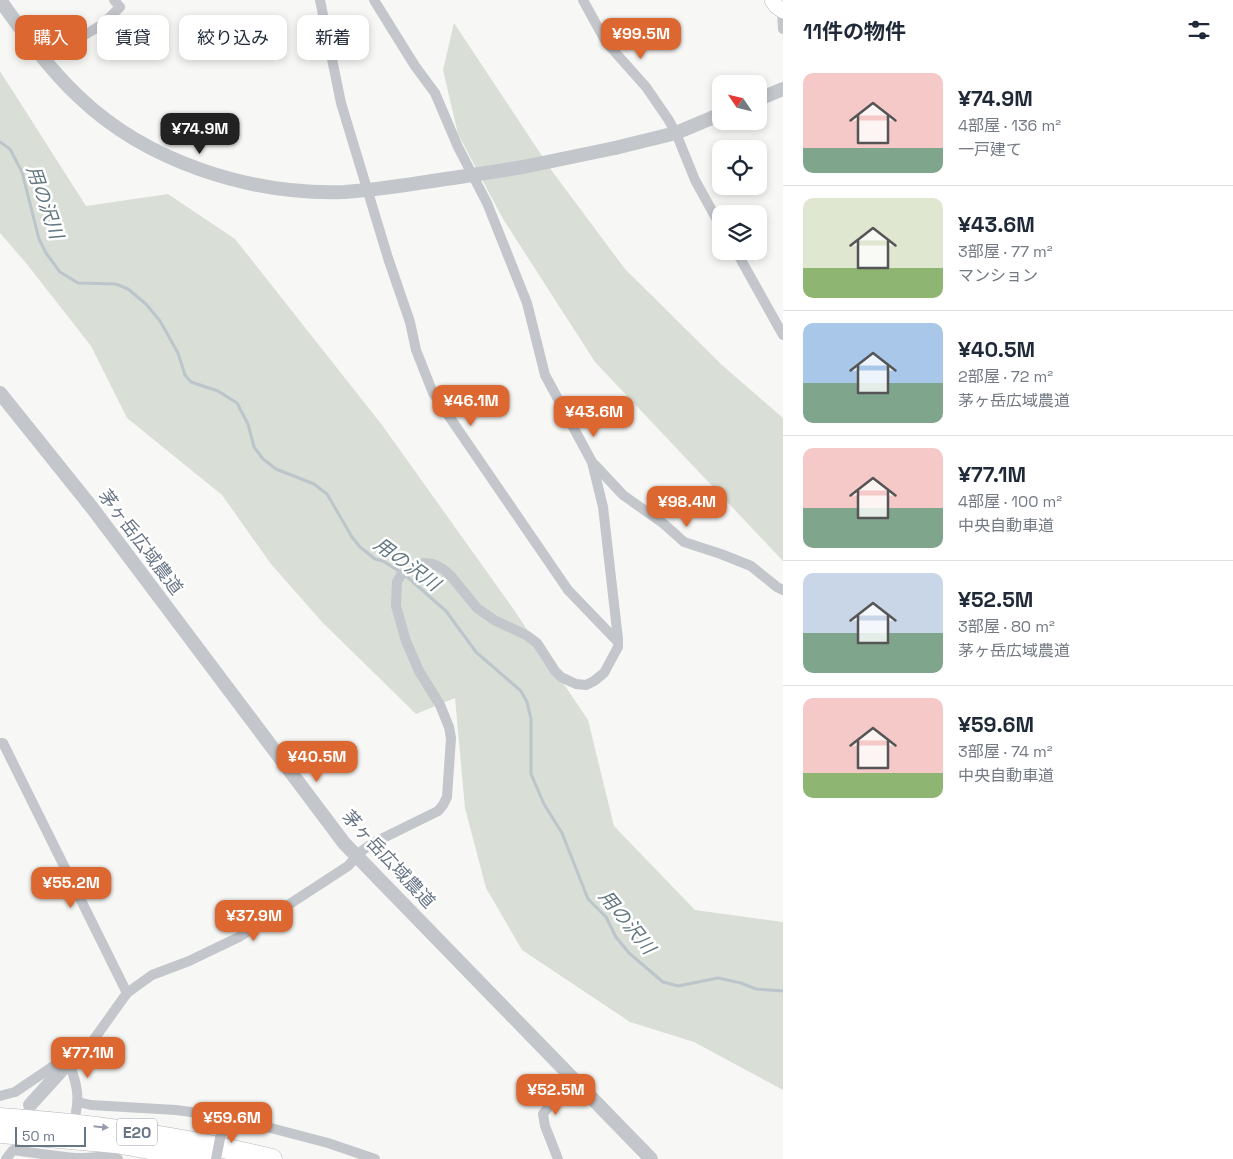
<!DOCTYPE html>
<html lang="ja">
<head>
<meta charset="utf-8">
<style>
  :root { --surface:#fff; --page:#f6f6f7; --text:#1f2937; --muted:#747a83; --line:#e0e1e3; --accent:#dc6730 }
  body { margin:0; font-family:"Space Grotesk","Noto Sans JP",sans-serif; background:var(--page); color:var(--text); height:100vh; display:flex; flex-direction:column; font-size:19px; white-space:nowrap }
  * { box-sizing:border-box; margin:0 }
  p { font-size:16px; color:var(--muted) }
  .icon { flex:none; width:28px; height:28px; fill:none; stroke:currentColor; stroke-width:2; stroke-linecap:round; stroke-linejoin:round }
  .map { position:relative; flex:1; overflow:hidden }
  .side { display:flex; flex-direction:column; background:var(--surface); width:450px }
  .side>* { flex:none }
  .hud { position:absolute; left:15px; top:15px; width:475px; height:45px; display:flex; gap:10px }
  .needle { width:32px; rotate:305deg }
  .buttons { position:absolute; left:712px; top:75px; display:grid; gap:10px }
  .buttons a { display:grid; place-items:center; width:55px; height:55px; border-radius:10px; background:var(--surface); box-shadow:0 2px 8px #0003; font-size:25px }
  .scale { position:absolute; left:15px; bottom:12px; width:71px; box-sizing:border-box; padding-left:5px; border:2px solid #687585; border-top:0; font-size:14px; line-height:18px; white-space:nowrap; color:#687585; -webkit-text-stroke:4px #fff; paint-order:stroke }
  .price { position:absolute; translate:-50% -42px; padding:0 11px; border-radius:10px; background:var(--accent); color:#fff; font-size:16px; line-height:32px; filter:drop-shadow(0 1px 2px #0008) }
  .price::after { content:''; position:absolute; left:50%; top:30px; width:15px; height:11px; margin-left:-8px; background:inherit; clip-path:polygon(0 0,100% 0,50% 100%) }
  .price.current { background:#222; color:#fff }
  ul { padding:0; list-style:none }
  li { display:flex; align-items:center; gap:15px; height:125px; padding:0 20px }
  li+li { border-top:1px solid var(--line) }
  li span { display:grid; place-items:center; flex:none; width:140px; height:100px; border-radius:10px; color:#555 }
  li>.icon { margin-inline-start:auto }
  span .icon { width:60px; height:60px; fill:#fffc; stroke-width:1 }
  li b { font-size:21px }
  h2 { display:flex; justify-content:space-between; align-items:center; height:60px; padding:0 20px; font-size:21px }
  .pill { padding:0 18px; border-radius:10px; background:var(--surface); box-shadow:0 2px 8px #0003; font-size:18px; line-height:45px }
  .pill.current { background:var(--accent); color:#fff }
  main { display:flex; flex:1; min-height:0 }
  .map>svg:first-child { display:block }
  .green { fill:#d9ded6 }
  .lines { fill:none; stroke-linecap:round; stroke-linejoin:round }
  .stream { stroke:#bbc5ca; stroke-width:3 }
  .secondary-casing { stroke:#b6babf; stroke-width:16 }
  .motorway-casing { stroke:#b6b9bc; stroke-width:21 }
  .minor { stroke:#c3c6ca; stroke-width:10 }
  .tertiary { stroke:#c3c6ca; stroke-width:14 }
  .secondary { stroke:#fff; stroke-width:15 }
  .motorway { stroke:#fff; stroke-width:20 }
  .minor-bridge { stroke:#c3c6ca; stroke-width:10 }
  .tertiary-bridge { stroke:#c3c6ca; stroke-width:14 }
  .oneway { fill:#959eaa }
  .labels { text-anchor:middle; dominant-baseline:central; stroke-width:5; stroke-linejoin:round; paint-order:stroke }
  .shield { fill:#fff; stroke:#959eaa; stroke-width:1 }
  .shield-label { font-size:16px; font-weight:bold; fill:#687585 }
  .street-label { font-size:18px; fill:#687585; stroke:#fff }
  .water-label { font-size:19px; font-style:italic; fill:#637780; stroke:#fff }
</style>
</head>
<body>
<main>
<div class="map">
<svg width="783" height="1159" viewBox="0 0 783 1159">
  <rect width="100%" height="100%" fill="#f7f8f5"/>
  <g class="green">
    <path d="M454 23 552 171 625 269 722 365 783 418V561L595 362 503 219 458 134 443 70Z"/>
    <path d="M0 71 86 206 168 194 235 239 382 425 512 607 588 720 614 826 695 910 783 922V1090L694 1042 630 1022 522 950 486 888 465 808 455 698 416 714 322 622 271 564 222 495 127 418 91 346 26 263 0 233Z"/>
  </g>
  <g class="lines">
    <path class="stream" d="M0 142 10 149 22 172 39 239 46 253 60 272 78 283 116 284 128 289 146 304 160 321 178 353 185 375 191 382 218 391 237 403 248 424 254 447 263 459 276 469 314 484 327 494 352 537 360 547 375 559 383 561 405 575 430 597 446 611 476 652 521 691 527 702 531 719V774L544 804 562 833 588 899 606 917 616 937 629 953 663 982 678 986 718 978 741 983 756 989 783 991"/>
    <defs>
      <path id="secondary" d="M772 0 776 6 783 11"/>
      <g id="motorway">
        <path d="M0 1118C92 1124 182 1137 272 1159"/>
        <path d="M0 1133 116 1143 205 1159"/>
      </g>
    </defs>
    <use href="#secondary" class="secondary-casing"/>
    <use href="#motorway" class="motorway-casing"/>
    <g class="minor">
      <path d="M320 0 341 103 388 258 410 322 416 350 433 393 568 590 618 642"/>
      <path d="M583 0 606 42 646 87 668 119 676 133 695 180 721 227"/>
      <path d="M782 10 783 29"/>
      <path d="M44 59 103 24 120 7 114 0"/>
      <path d="M736 251 783 335"/>
      <path d="M595 465 623 495 664 524 684 542 721 554 751 566 777 587 783 590"/>
      <path d="M0 743H3L127 993 92 1042 69 1062 64 1061 58 1063 15 1092 0 1096"/>
      <path d="M127 993 152 975 189 961 239 937 348 866 363 850 373 843 438 811 443 805 447 797 451 738 449 727 440 705 419 671 406 641 396 606 397 582 401 575 409 568 424 563 433 564 443 569 450 575 477 608 494 620 526 635 537 643 555 671 561 677 576 684 586 685 594 681 604 673 618 647V639L603 507 592 462 545 375 527 303 487 203 458 147 435 93 415 66 374 0"/>
      <path d="M69 1062C75 1079 80 1094 76 1112"/>
      <path d="M78 1102 91 1105 176 1110 229 1117 328 1143 375 1159"/>
      <path d="M6 1159 13 1150C34 1153 55 1156 75 1158 90 1159 105 1154 118 1159"/>
      <path d="M558 1159 545 1126 543 1114 572 1077"/>
    </g>
    <g class="tertiary">
      <path d="M0 0C24 34 49 69 79 97 147 162 250 195 344 192 380 190 417 183 453 178"/>
      <path d="M759 99 783 89"/>
      <path d="M615 148 676 133 721 114"/>
      <path d="M0 393 93 509 344 843 651 1159"/>
      <path d="M30 1105 69 1062"/>
    </g>
    <use href="#secondary" class="secondary"/>
    <use href="#motorway" class="motorway"/>
    <path class="minor-bridge" d="M216 1159 223 1123"/>
    <path class="tertiary-bridge" d="M453 178 523 167 615 148"/>
  </g>
  <defs><path id="oneway-solid" d="M-6-.8H1V-3.2L6.5 0L1 3.2V.8H-6Z" transform="scale(1.25)"/></defs>
  <use class="oneway" href="#oneway-solid" transform="translate(101 1127) rotate(6)"/>
  <g class="labels">
    <rect class="shield" x="117" y="1118.5" width="40" height="27" rx="4"/>
    <g class="shield-label">
      <text x="137" y="1132">E20</text>
    </g>
    <g class="street-label">
      <text transform="translate(141 542) rotate(53)">茅ヶ岳広域農道</text>
      <text transform="translate(389 859) rotate(47)">茅ヶ岳広域農道</text>
    </g>
    <g class="water-label">
      <text transform="translate(45 202) rotate(71)">用の沢川</text>
      <text transform="translate(407 564) rotate(36)">用の沢川</text>
      <text transform="translate(627 922) rotate(51)">用の沢川</text>
    </g>
  </g>
</svg>
<div class="buttons">
<a><svg class="needle" viewBox="-14 -14 28 28"><path d="M0-13l5 13h-10z" fill="#e53935"/><path d="M0 13l5-13h-10z" fill="#747a83"/></svg></a>
<a><svg class="icon" aria-label="locate" viewBox="0 0 24 24"><circle cx="12" cy="12" r="6"/><path d="M12 2v4M12 18v4M2 12h4M18 12h4"/></svg></a>
<a><svg class="icon" aria-label="layers" viewBox="0 0 24 24"><path d="M12 4l9 5-9 5-9-5zM3 14l9 5 9-5"/></svg></a>
</div>
<div class="scale">50 m</div>
<b class="price" style="left:641px;top:60px">¥99.5M</b>
<b class="price current" style="left:200px;top:155px">¥74.9M</b>
<b class="price" style="left:471px;top:427px">¥46.1M</b>
<b class="price" style="left:594px;top:438px">¥43.6M</b>
<b class="price" style="left:687px;top:528px">¥98.4M</b>
<b class="price" style="left:317px;top:783px">¥40.5M</b>
<b class="price" style="left:71px;top:909px">¥55.2M</b>
<b class="price" style="left:254px;top:942px">¥37.9M</b>
<b class="price" style="left:88px;top:1079px">¥77.1M</b>
<b class="price" style="left:556px;top:1116px">¥52.5M</b>
<b class="price" style="left:232px;top:1144px">¥59.6M</b>
<div class="hud">
<a class="pill current">購入</a>
<a class="pill">賃貸</a>
<a class="pill">絞り込み</a>
<a class="pill">新着</a>
</div>
</div>
<section class="side">
<h2>11件の物件<svg class="icon" aria-label="filters" viewBox="0 0 24 24"><path d="M4 7h16M4 17h16"/><circle cx="9" cy="7" r="2"/><circle cx="15" cy="17" r="2"/></svg></h2>
<ul>
<li><span style="background:linear-gradient(#f6c9c9 75%,#7fa58c 0)"><svg class="icon" aria-label="home" viewBox="0 0 24 24"><path d="M3 11l9-7 9 7M6 9v11h12V9"/></svg></span><div><b>¥74.9M</b><p>4部屋 · 136 m²</p><p>一戸建て</p></div></li>
<li><span style="background:linear-gradient(#dfe7d0 70%,#8fb573 0)"><svg class="icon" aria-label="home" viewBox="0 0 24 24"><path d="M3 11l9-7 9 7M6 9v11h12V9"/></svg></span><div><b>¥43.6M</b><p>3部屋 · 77 m²</p><p>マンション</p></div></li>
<li><span style="background:linear-gradient(#a9c7e8 60%,#7fa58c 0)"><svg class="icon" aria-label="home" viewBox="0 0 24 24"><path d="M3 11l9-7 9 7M6 9v11h12V9"/></svg></span><div><b>¥40.5M</b><p>2部屋 · 72 m²</p><p>茅ヶ岳広域農道</p></div></li>
<li><span style="background:linear-gradient(#f6c9c9 60%,#7fa58c 0)"><svg class="icon" aria-label="home" viewBox="0 0 24 24"><path d="M3 11l9-7 9 7M6 9v11h12V9"/></svg></span><div><b>¥77.1M</b><p>4部屋 · 100 m²</p><p>中央自動車道</p></div></li>
<li><span style="background:linear-gradient(#c9d6e8 60%,#7fa58c 0)"><svg class="icon" aria-label="home" viewBox="0 0 24 24"><path d="M3 11l9-7 9 7M6 9v11h12V9"/></svg></span><div><b>¥52.5M</b><p>3部屋 · 80 m²</p><p>茅ヶ岳広域農道</p></div></li>
<li><span style="background:linear-gradient(#f6c9c9 75%,#8fb573 0)"><svg class="icon" aria-label="home" viewBox="0 0 24 24"><path d="M3 11l9-7 9 7M6 9v11h12V9"/></svg></span><div><b>¥59.6M</b><p>3部屋 · 74 m²</p><p>中央自動車道</p></div></li>
</ul>
</section>
</main>
</body>
</html>
